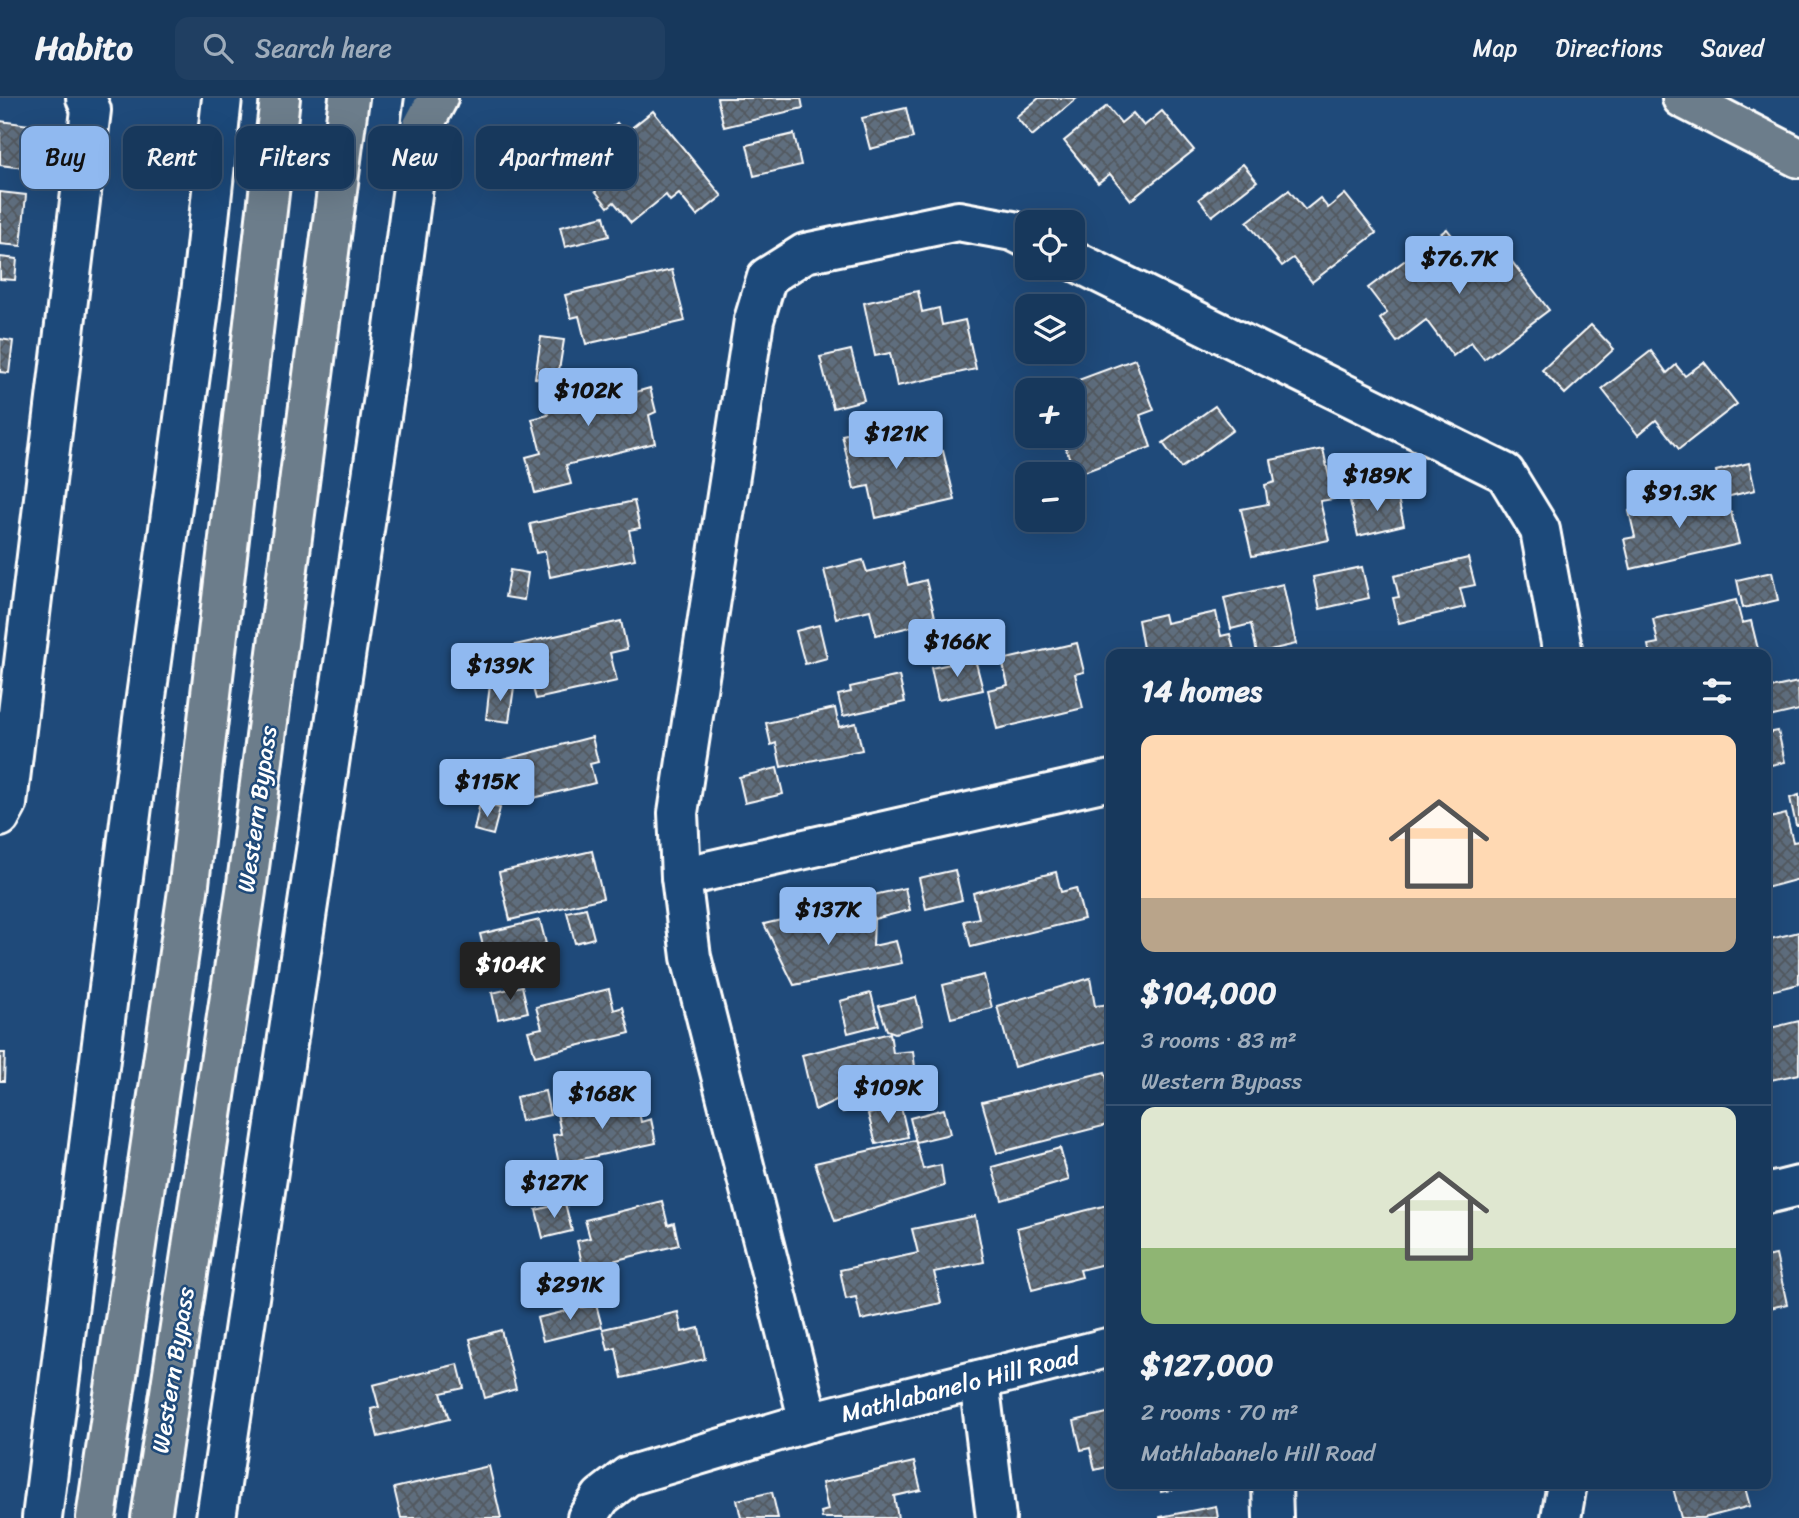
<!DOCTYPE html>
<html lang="en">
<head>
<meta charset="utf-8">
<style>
  :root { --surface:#17385c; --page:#203f62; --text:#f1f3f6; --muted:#9eacbb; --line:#365272; --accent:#90b9f0 }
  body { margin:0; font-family:Sriracha,sans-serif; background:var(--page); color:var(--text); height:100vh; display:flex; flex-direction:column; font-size:26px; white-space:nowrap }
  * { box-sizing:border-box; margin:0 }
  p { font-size:23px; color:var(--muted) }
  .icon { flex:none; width:38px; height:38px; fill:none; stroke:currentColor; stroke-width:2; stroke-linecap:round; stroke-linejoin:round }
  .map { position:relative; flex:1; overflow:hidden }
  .drawer { position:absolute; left:1106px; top:551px; width:665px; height:840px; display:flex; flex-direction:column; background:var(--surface); border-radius:14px; box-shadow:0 7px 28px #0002,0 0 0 2px var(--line) }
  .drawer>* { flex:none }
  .banner { position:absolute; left:21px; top:28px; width:665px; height:63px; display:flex; gap:14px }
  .buttons { position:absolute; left:1015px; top:112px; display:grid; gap:14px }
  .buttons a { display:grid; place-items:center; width:70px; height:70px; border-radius:14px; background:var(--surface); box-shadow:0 7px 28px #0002,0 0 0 2px var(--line); font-size:35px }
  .price { position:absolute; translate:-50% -60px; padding:0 16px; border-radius:7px; background:var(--accent); color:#111; font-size:23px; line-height:46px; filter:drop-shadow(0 2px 4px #0008) }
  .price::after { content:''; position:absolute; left:50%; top:42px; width:21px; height:16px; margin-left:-10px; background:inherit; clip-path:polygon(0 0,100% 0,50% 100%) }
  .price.selected { background:#222; color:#fff }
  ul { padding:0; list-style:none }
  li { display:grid; align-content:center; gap:14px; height:371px; padding:0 35px }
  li+li { border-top:2px solid var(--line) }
  li span { display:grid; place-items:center; height:217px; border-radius:14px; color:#555 }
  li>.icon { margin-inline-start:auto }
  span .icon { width:126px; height:126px; fill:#fffc; stroke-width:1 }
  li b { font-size:30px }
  h2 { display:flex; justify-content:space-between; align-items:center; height:84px; padding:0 35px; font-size:30px }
  .tag { padding:0 24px; border-radius:14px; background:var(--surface); box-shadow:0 7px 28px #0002,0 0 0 2px var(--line); font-size:24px; line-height:63px }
  .tag.selected { background:var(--accent); color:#111 }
  header { display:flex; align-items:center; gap:42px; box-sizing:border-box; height:98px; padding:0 35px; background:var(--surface); border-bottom:2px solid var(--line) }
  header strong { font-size:33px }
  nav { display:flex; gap:38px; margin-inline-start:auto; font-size:24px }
  .search { width:490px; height:63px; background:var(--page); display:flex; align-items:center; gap:18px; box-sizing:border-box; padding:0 24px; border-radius:14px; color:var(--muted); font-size:26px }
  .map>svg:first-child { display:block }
  .building { fill:url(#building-cross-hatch); stroke:#fff; stroke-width:2 }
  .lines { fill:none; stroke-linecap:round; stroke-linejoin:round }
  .street-casing { stroke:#fff; stroke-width:44 }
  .secondary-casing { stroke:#fff; stroke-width:44 }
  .primary-casing { stroke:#fff; stroke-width:44 }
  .highway-casing { stroke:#fff; stroke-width:44 }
  .street { stroke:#1f4a7a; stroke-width:38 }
  .secondary { stroke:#1f4a7a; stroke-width:38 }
  .primary { stroke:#6c7d8b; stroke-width:38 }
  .highway { stroke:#6c7d8b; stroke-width:38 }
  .labels { text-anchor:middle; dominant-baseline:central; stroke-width:5; stroke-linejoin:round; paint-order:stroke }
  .street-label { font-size:24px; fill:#fff; stroke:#1f4a7a }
</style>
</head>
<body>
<header>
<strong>Habito</strong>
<div class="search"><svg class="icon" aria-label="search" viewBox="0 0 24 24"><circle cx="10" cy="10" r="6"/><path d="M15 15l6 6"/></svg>Search here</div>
<nav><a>Map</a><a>Directions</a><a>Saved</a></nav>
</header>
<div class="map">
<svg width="1799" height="1420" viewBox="0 0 1799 1420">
  <defs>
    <pattern id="building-cross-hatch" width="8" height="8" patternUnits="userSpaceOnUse" patternTransform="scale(1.75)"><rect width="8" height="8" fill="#5e6e7e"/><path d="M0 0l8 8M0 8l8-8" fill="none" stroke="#52585e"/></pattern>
  </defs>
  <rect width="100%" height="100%" fill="#1f4a7a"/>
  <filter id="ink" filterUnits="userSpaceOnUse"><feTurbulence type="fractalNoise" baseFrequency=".0143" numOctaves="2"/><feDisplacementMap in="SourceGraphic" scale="14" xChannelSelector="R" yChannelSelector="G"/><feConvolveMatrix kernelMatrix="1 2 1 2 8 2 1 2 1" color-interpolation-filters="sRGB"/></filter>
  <g filter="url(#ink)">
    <g class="building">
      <path d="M717 0H801L803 10 724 29Z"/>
      <path d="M1039 0H1077L1032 38 1016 19Z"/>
      <path d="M1107 8 1121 25 1133 15 1144 28 1162 13 1194 52 1131 102 1110 76 1098 85 1064 43Z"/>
      <path d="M906 10 913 40 870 51 862 20Z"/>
      <path d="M653 13 722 98 697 118 679 96 670 103 666 97 631 125 614 104 608 109 571 62 617 25 625 35Z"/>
      <path d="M0 23 30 27 24 70 0 67Z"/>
      <path d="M794 36 801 67 754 78 747 47Z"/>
      <path d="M1243 66 1257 83 1212 118 1199 101Z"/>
      <path d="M1289 92 1305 112 1320 100 1328 110 1345 96 1376 135 1312 184 1293 160 1282 168 1247 124Z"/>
      <path d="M0 94 26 97 21 148 0 146Z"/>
      <path d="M604 118 609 138 565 149 560 129Z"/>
      <path d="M1447 131 1459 146 1465 141 1477 157 1496 143 1549 212 1484 261 1471 244 1453 258 1426 222 1397 244 1380 221 1387 215 1368 190Z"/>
      <path d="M0 159 17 161 15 182 0 181Z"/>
      <path d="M672 172 685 223 586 246 579 218 571 220 565 197Z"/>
      <path d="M918 193 922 214 939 210 942 227 965 222 976 271 897 288 890 255 875 258 864 205Z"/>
      <path d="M1591 227 1614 251 1565 296 1542 272Z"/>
      <path d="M541 239 564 242 557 284 535 280Z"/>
      <path d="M0 241 13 243 9 275 0 274Z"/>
      <path d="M851 252 864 302 833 310 820 259Z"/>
      <path d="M1651 253 1667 275 1676 267 1685 278 1704 264 1737 306 1679 351 1656 322 1638 337 1602 291Z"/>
      <path d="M1135 261 1154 312 1140 317 1151 349 1076 377 1061 338H1073V324L1081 321 1075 306 1081 304 1073 284Z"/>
      <path d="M615 277 621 298 650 290 656 314 649 317 655 345 566 367 571 386 535 395 526 359 541 355 532 321 548 317 541 295Z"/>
      <path d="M1215 308 1233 332 1181 370 1163 345Z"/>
      <path d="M896 325 901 346 917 342 920 358 943 353 955 402 876 420 869 388 854 391 842 337Z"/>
      <path d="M1323 351 1334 401 1320 403 1329 442 1252 458 1241 411 1268 406 1265 387 1275 384 1271 362Z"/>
      <path d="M1749 365 1755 392 1722 400 1716 373Z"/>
      <path d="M1396 392 1404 427 1358 438 1350 403Z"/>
      <path d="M1715 394 1720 416 1731 414 1739 446 1631 471 1624 441 1635 439 1629 413Z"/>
      <path d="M634 403 640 430 629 432 635 461 550 479 545 453 536 455 530 426Z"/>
      <path d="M1468 460 1475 487 1460 490 1465 509 1399 525 1393 500 1399 499 1394 478Z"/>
      <path d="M863 462 867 474 903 465 908 487 926 482 936 523 876 537 870 512 836 520 824 472Z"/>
      <path d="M1362 469 1369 500 1320 511 1313 479Z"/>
      <path d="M510 472 528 475 524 502 505 499Z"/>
      <path d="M1772 474 1778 502 1743 510 1737 482Z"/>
      <path d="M1283 486 1296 546 1257 555 1251 526 1231 531 1224 500Z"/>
      <path d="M1736 502 1742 525 1751 523 1758 551 1736 556H1650L1648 547 1658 545 1653 521Z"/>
      <path d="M1216 514 1221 538 1230 536 1235 556H1144L1138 522 1164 516 1166 525Z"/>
      <path d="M621 523 627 551 610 555 617 583 536 601 529 575 521 577 515 547Z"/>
      <path d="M819 527 827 560 805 566 796 533Z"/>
      <path d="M1077 545 1084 574 1075 576 1083 610 997 631 988 592 1008 587 1002 562Z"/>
      <path d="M975 561 983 592 938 602 931 570Z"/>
      <path d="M899 578 905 604 843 618 838 597 851 594 850 589Z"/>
      <path d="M1798 584 1799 612 1769 619 1766 591Z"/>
      <path d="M490 586 514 589 509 624 486 621Z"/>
      <path d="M835 610 839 629 856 625 862 652 781 669 776 645 771 647 766 625Z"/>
      <path d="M1766 624 1768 635 1778 633 1785 664 1766 668Z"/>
      <path d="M592 639 598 664 590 666 595 685 521 703 516 688 510 690 503 662Z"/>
      <path d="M777 670 783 696 745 705 739 679Z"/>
      <path d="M1799 697V727H1796L1790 700Z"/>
      <path d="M480 705 500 710 493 737 474 732Z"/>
      <path d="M1786 716 1793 744 1799 743V781L1766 790V721Z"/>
      <path d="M592 753 603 800 510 822 499 774Z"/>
      <path d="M955 772 962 802 926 811 919 780Z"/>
      <path d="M1056 774 1061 794 1076 790 1084 821 971 849 964 823 979 820 973 795Z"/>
      <path d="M905 790 910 812 874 821 869 798Z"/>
      <path d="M586 810 594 840 575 845 567 814Z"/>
      <path d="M829 811 833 830 874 821 873 848 896 843 902 865 794 887 764 826Z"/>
      <path d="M540 822 546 846 486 860 480 836Z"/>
      <path d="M1799 834V886L1766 894V842Z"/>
      <path d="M984 877 992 910 951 920 943 887Z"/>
      <path d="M1090 880 1095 908 1111 906V942L1014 969 997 908Z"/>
      <path d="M522 888 528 914 498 921 492 895Z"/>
      <path d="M609 891 614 912 623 909 630 935 535 958 528 933 542 930 536 909Z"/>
      <path d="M871 895 879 927 848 935 840 903Z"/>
      <path d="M916 899 923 927 895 935 887 932 879 908Z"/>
      <path d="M1799 923V976L1766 983V931Z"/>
      <path d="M890 935 893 955 913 953 917 985 886 1002 843 1014 838 1001 815 1012 802 957Z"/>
      <path d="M0 955H5L4 983H0Z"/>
      <path d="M1105 974 1111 997V1026L997 1055 982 1004Z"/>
      <path d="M545 993 550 1017 521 1023 516 999Z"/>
      <path d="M636 999 641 1024 651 1021 656 1045 559 1066 553 1037 561 1036 557 1015Z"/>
      <path d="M901 1009 908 1039 876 1046 868 1016Z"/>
      <path d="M944 1011 950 1036 916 1044 910 1020Z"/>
      <path d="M915 1042 923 1071 941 1067 944 1088 835 1123 815 1065Z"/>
      <path d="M1060 1050 1069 1082 1002 1102 992 1069Z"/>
      <path d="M662 1103 668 1127 674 1125 679 1147 583 1170 577 1143 590 1140 585 1122Z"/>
      <path d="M565 1105 572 1133 543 1140 536 1112Z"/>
      <path d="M1111 1106V1174L1108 1165 1080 1172 1082 1179 1032 1192 1017 1130Z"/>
      <path d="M975 1118 984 1164 934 1174 941 1205 861 1222 856 1199 846 1201 840 1172 918 1155 912 1131Z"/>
      <path d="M1776 1157 1787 1206 1766 1211V1159Z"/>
      <path d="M596 1206 602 1229 543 1243 537 1220Z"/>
      <path d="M678 1214 682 1234 699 1230 705 1261 622 1280 616 1250 608 1252 603 1231Z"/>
      <path d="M501 1232 516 1291 485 1300 470 1241Z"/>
      <path d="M458 1266 464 1290 441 1295 449 1321 378 1339 371 1311 379 1309 373 1287Z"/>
      <path d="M1111 1314V1368L1095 1372 1090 1350 1081 1352 1074 1323Z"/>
      <path d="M914 1364 921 1392 894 1398 898 1420H822L821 1414 828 1412 822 1385Z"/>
      <path d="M489 1368 501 1420H401L394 1390Z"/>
      <path d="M1160 1386H1199L1161 1394Z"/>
      <path d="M1672 1386H1744L1750 1408 1704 1420H1681Z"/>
      <path d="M772 1394 778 1420H741L737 1402Z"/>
      <path d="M1216 1408 1218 1420H1160V1419Z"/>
    </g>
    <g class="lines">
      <defs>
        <g id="street">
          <path d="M1073 162 1505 375 1540 432 1563 556"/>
          <path d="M0 719 7 706 91 12 86 0"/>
          <path d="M681 779 1111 682"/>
          <path d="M1766 1096 1799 1088"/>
          <path d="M979 1282 996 1420"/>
          <path d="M809 1324 691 859 681 779 678 715 754 222 767 179 805 155 958 123 1013 133 1027 140"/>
          <path d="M1272 1386 1273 1420"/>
          <path d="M587 1420 601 1399 628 1378 809 1324 1111 1249"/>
          <path d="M1561 1420 1567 1386"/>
        </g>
        <g id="secondary">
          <path d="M42 1420 143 621 201 196 222 0"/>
          <path d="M216 1420 391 252 425 0"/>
        </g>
        <g id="primary">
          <path d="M1682 0 1799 60"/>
          <path d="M422 30 438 0"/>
        </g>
        <g id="highway">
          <path d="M96 1420 189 786 280 0"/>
          <path d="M151 1420 246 793 349 0"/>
        </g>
      </defs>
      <use href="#street" class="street-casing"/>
      <use href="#secondary" class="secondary-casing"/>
      <use href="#primary" class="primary-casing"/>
      <use href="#highway" class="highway-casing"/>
      <use href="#street" class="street"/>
      <use href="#secondary" class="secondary"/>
      <use href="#primary" class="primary"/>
      <use href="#highway" class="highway"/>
    </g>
  </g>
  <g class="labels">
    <g class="street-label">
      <text transform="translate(257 711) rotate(-82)">Western Bypass</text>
      <text transform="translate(173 1272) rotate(-81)">Western Bypass</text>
      <text transform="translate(960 1287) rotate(-14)">Mathlabanelo Hill Road</text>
    </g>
  </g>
</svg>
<div class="buttons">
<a><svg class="icon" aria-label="locate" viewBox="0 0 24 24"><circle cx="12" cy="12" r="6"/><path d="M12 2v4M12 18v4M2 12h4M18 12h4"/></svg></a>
<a><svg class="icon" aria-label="layers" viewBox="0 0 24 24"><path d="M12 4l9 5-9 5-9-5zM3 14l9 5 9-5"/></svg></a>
<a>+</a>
<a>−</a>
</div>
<b class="price" style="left:1459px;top:198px">$76.7K</b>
<b class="price" style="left:588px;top:330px">$102K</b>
<b class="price" style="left:896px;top:373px">$121K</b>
<b class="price" style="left:1377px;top:415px">$189K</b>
<b class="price" style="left:1679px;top:432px">$91.3K</b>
<b class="price" style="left:957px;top:581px">$166K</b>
<b class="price" style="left:500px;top:605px">$139K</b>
<b class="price" style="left:487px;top:721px">$115K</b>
<b class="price" style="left:828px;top:849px">$137K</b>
<b class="price selected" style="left:510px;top:904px">$104K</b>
<b class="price" style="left:888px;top:1027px">$109K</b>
<b class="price" style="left:602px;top:1033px">$168K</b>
<b class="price" style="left:554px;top:1122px">$127K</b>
<b class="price" style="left:570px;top:1224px">$291K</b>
<div class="banner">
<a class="tag selected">Buy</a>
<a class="tag">Rent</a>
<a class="tag">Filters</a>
<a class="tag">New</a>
<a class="tag">Apartment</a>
</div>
<section class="drawer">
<h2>14 homes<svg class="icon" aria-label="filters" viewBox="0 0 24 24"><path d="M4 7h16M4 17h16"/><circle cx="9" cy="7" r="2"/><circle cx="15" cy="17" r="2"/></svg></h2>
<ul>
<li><span style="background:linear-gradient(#ffd9b3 75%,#b9a48a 0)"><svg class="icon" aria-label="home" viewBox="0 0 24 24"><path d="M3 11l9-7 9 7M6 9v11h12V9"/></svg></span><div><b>$104,000</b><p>3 rooms · 83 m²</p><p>Western Bypass</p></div></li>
<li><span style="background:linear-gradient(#dfe7d0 65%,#8fb573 0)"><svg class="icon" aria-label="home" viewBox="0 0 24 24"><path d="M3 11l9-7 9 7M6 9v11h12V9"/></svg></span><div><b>$127,000</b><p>2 rooms · 70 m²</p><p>Mathlabanelo Hill Road</p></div></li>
</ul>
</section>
</div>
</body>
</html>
